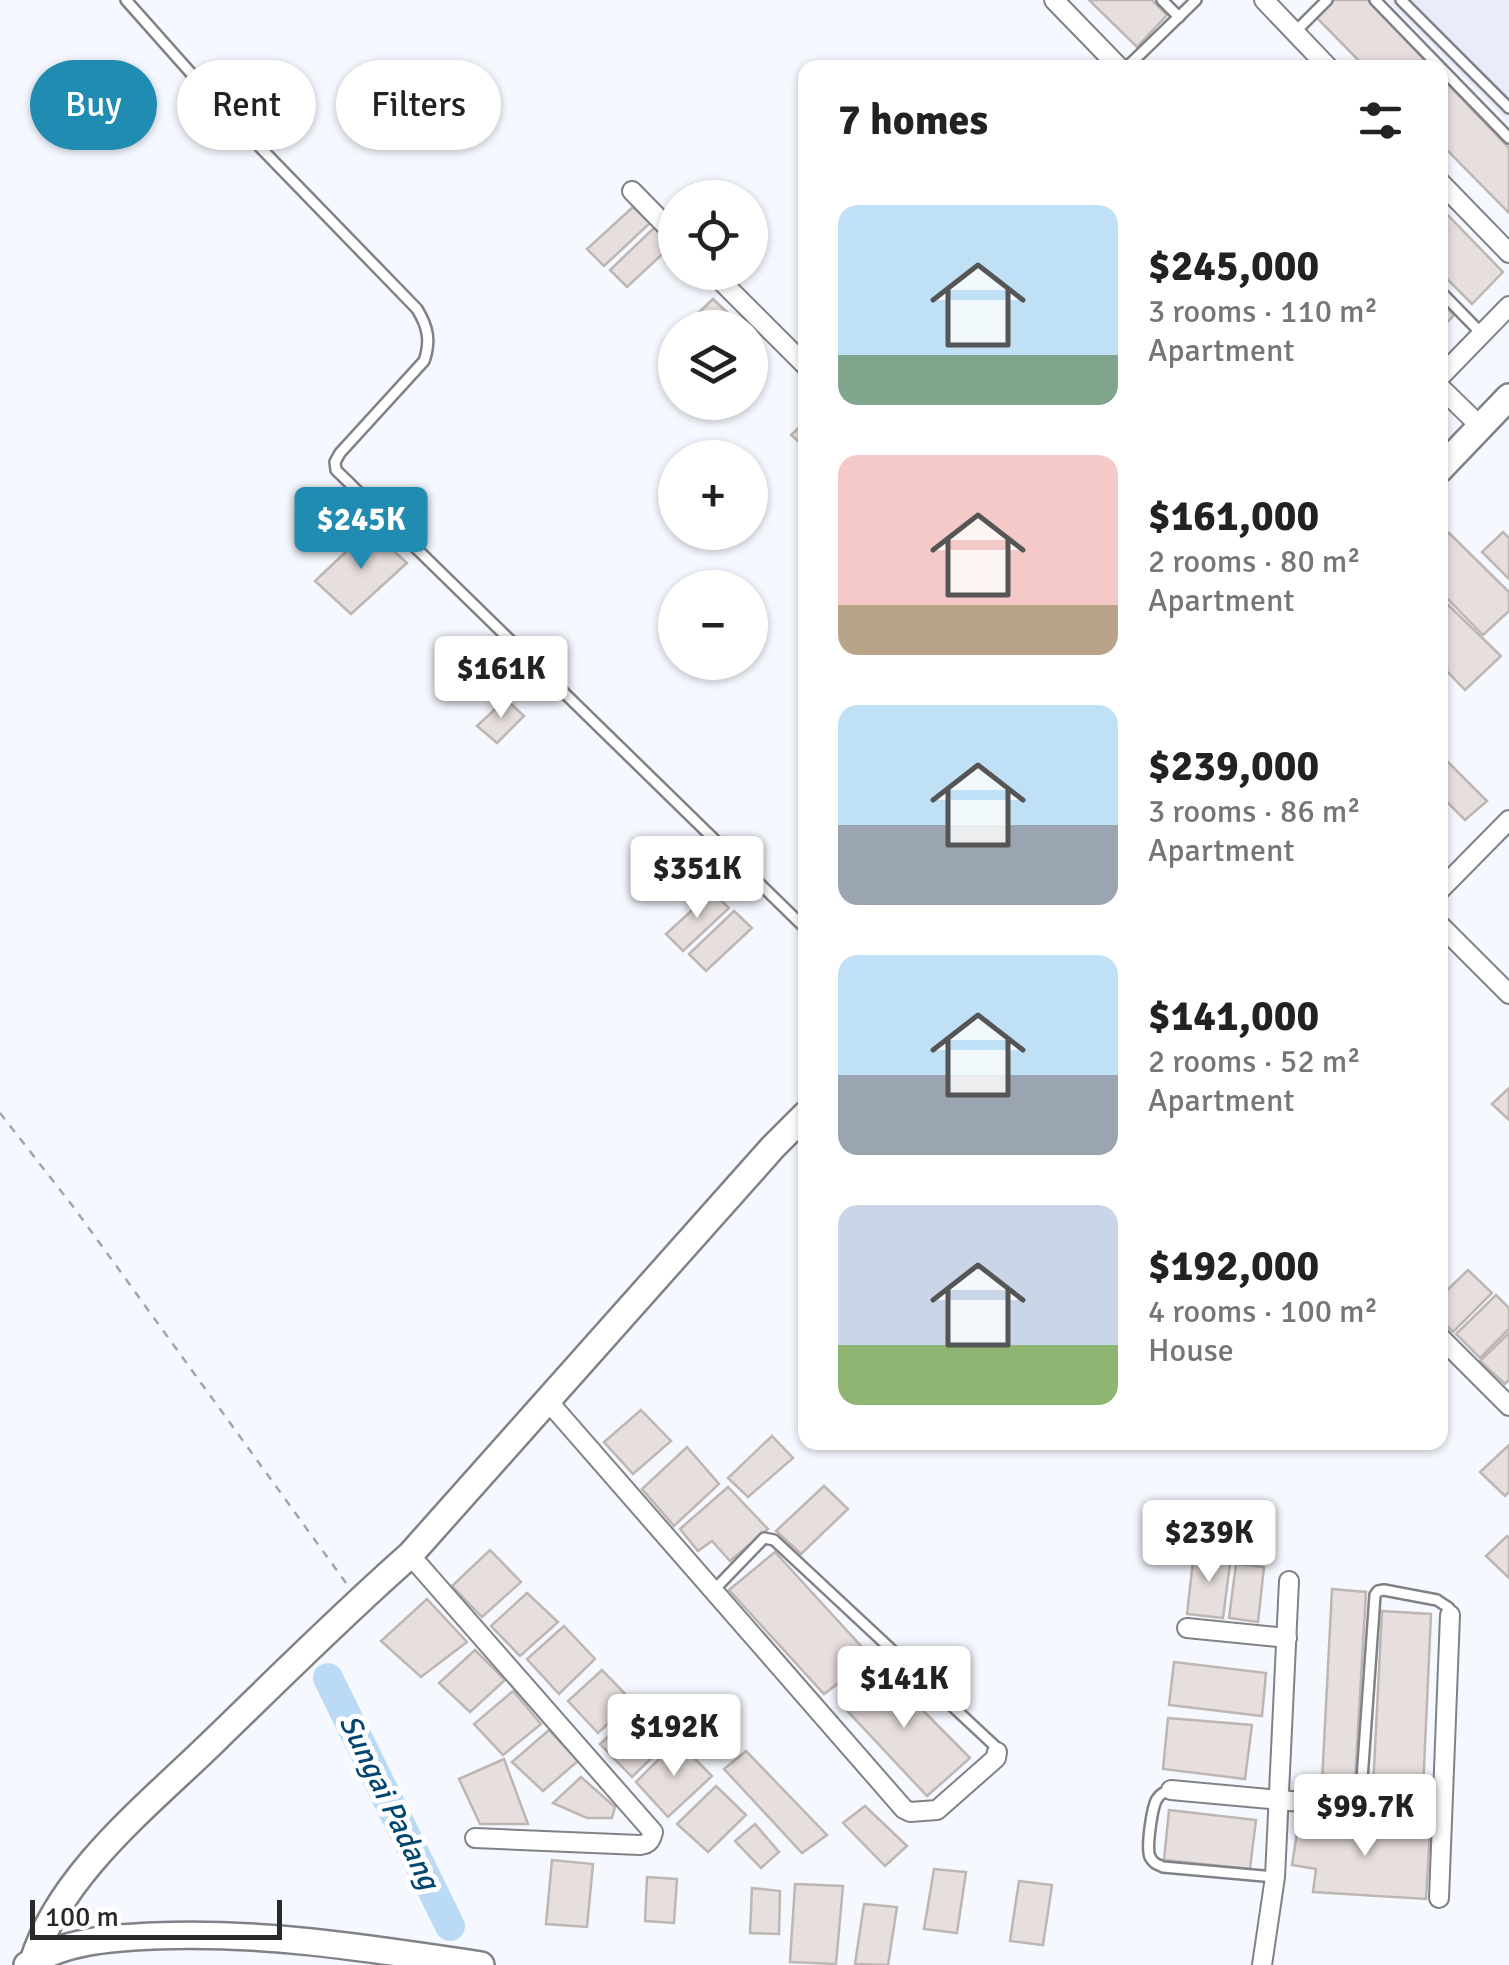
<!DOCTYPE html>
<html lang="en">
<head>
<meta charset="utf-8">
<style>
  :root { --surface:#fff; --page:#f6f6f6; --text:#222; --muted:#767676; --accent:#208cb2 }
  body { margin:0; font-family:Signika,sans-serif; background:var(--page); color:var(--text); height:100vh; display:flex; flex-direction:column; font-size:38px; white-space:nowrap }
  * { box-sizing:border-box; margin:0 }
  p { font-size:32px; color:var(--muted) }
  .icon { flex:none; width:55px; height:55px; fill:none; stroke:currentColor; stroke-width:2; stroke-linecap:round; stroke-linejoin:round }
  .map { position:relative; flex:1; overflow:hidden }
  .details { position:absolute; left:798px; top:60px; width:650px; height:1390px; display:flex; flex-direction:column; background:var(--surface); border-radius:20px; box-shadow:0 2px 8px #0004 }
  .details>* { flex:none }
  .banner { position:absolute; left:30px; top:60px; width:618px; height:90px; display:flex; gap:20px }
  .controls { position:absolute; left:658px; top:180px; display:grid; gap:20px }
  .controls a { display:grid; place-items:center; width:110px; height:110px; border-radius:50%; background:var(--surface); box-shadow:0 2px 8px #0004; font-size:50px }
  .scale { position:absolute; left:30px; bottom:25px; width:252px; box-sizing:border-box; padding-left:10px; border:5px solid #28292b; border-top:0; font-size:28px; line-height:35px; white-space:nowrap; color:#28292b; -webkit-text-stroke:8px #fff; paint-order:stroke }
  .price { position:absolute; translate:-50% -85px; padding:0 22px; border-radius:10px; background:#fff; color:#222; font-size:32px; line-height:65px; filter:drop-shadow(0 2px 5px #0008) }
  .price::after { content:''; position:absolute; left:50%; top:60px; width:30px; height:22px; margin-left:-15px; background:inherit; clip-path:polygon(0 0,100% 0,50% 100%) }
  .price.on { background:var(--accent); color:#fff }
  ul { padding:0; list-style:none }
  li { display:flex; align-items:center; gap:30px; height:250px; padding:0 40px }
  li span { display:grid; place-items:center; flex:none; width:280px; height:200px; border-radius:20px; color:#555 }
  li>.icon { margin-inline-start:auto }
  span .icon { width:120px; height:120px; fill:#fffc; stroke-width:1 }
  li b { font-size:42px }
  h2 { display:flex; justify-content:space-between; align-items:center; height:120px; padding:0 40px; font-size:42px }
  .pill { padding:0 35px; border-radius:45px; background:var(--surface); box-shadow:0 2px 8px #0004; font-size:35px; line-height:90px }
  .pill.on { background:var(--accent); color:#fff }
  .map>svg:first-child { display:block }
  .built { fill:#e9edfb }
  .lines { fill:none; stroke-linecap:round; stroke-linejoin:round }
  .river { stroke:#badaf5; stroke-width:30 }
  .building { fill:#e7dfdd; stroke:#beb6b3; stroke-width:2.5 }
  .lane-casing { stroke:#808288; stroke-width:14 }
  .street-casing { stroke:#808288; stroke-width:22 }
  .secondary-casing { stroke:#808288; stroke-width:30 }
  .path { stroke:#a3a5aa; stroke-width:2.5; stroke-dasharray:8 8; stroke-linecap:butt }
  .lane { stroke:#fff; stroke-width:9 }
  .street { stroke:#fff; stroke-width:18 }
  .secondary { stroke:#fff; stroke-width:25 }
  .labels { text-anchor:middle; dominant-baseline:central; stroke-width:10; stroke-linejoin:round; paint-order:stroke }
  .water-label { font-size:30px; font-style:italic; fill:#004670; stroke:#fff }
</style>
</head>
<body>
<div class="map">
<svg width="1509" height="1965" viewBox="0 0 1509 1965">
  <rect width="100%" height="100%" fill="#f6f8ff"/>
  <path class="built" d="M1387 0H1509V123Z"/>
  <g class="lines">
    <path class="river" d="M328 1678 450 1926"/>
  </g>
  <g class="building">
    <path d="M1089 0H1152L1167 15 1137 47Z"/>
    <path d="M1334 0H1368L1432 68H1366L1316 17Z"/>
    <path d="M1440 76 1509 148V213L1440 143Z"/>
    <path d="M633 207 650 223 604 266 587 249Z"/>
    <path d="M1440 207 1503 272 1472 304 1440 272Z"/>
    <path d="M655 227 673 244 627 287 610 270Z"/>
    <path d="M713 299 731 316 718 328H682Z"/>
    <path d="M1440 301 1454 315 1440 330Z"/>
    <path d="M805 422V447L791 435Z"/>
    <path d="M370 529 407 563 351 614 315 581Z"/>
    <path d="M1503 532 1509 538V579L1482 552Z"/>
    <path d="M1449 533 1509 592V611L1483 635 1440 591V542Z"/>
    <path d="M1440 597 1501 656 1465 690 1440 664Z"/>
    <path d="M506 699 524 716 497 743 477 726Z"/>
    <path d="M1440 754 1487 801 1465 820 1440 795Z"/>
    <path d="M712 892 729 908 683 951 666 934Z"/>
    <path d="M734 911 752 928 706 971 689 954Z"/>
    <path d="M1509 1088V1120L1492 1104Z"/>
    <path d="M1468 1270 1492 1293 1453 1332 1440 1319V1297Z"/>
    <path d="M1496 1295 1509 1308V1329L1480 1358 1456 1334Z"/>
    <path d="M1509 1333V1380L1505 1384 1480 1361Z"/>
    <path d="M641 1410 671 1441 633 1474 604 1442Z"/>
    <path d="M772 1436 793 1458 748 1497 728 1478Z"/>
    <path d="M1509 1445V1492L1505 1496 1480 1472Z"/>
    <path d="M687 1447 719 1484 674 1526 642 1489Z"/>
    <path d="M824 1486 848 1509 801 1554 776 1531Z"/>
    <path d="M728 1487 768 1529 730 1561 712 1541 698 1551 680 1529Z"/>
    <path d="M1507 1536 1509 1538V1578L1486 1556Z"/>
    <path d="M490 1550 521 1582 482 1617 452 1586Z"/>
    <path d="M775 1552 872 1658 824 1694 729 1590Z"/>
    <path d="M1194 1552 1231 1556 1223 1618 1187 1614Z"/>
    <path d="M1236 1564 1264 1567 1258 1622 1229 1618Z"/>
    <path d="M1332 1589 1366 1592 1355 1781 1322 1782Z"/>
    <path d="M527 1593 558 1622 520 1656 491 1626Z"/>
    <path d="M427 1599 467 1642 421 1677 381 1641Z"/>
    <path d="M1382 1611 1431 1614 1423 1790 1373 1788Z"/>
    <path d="M564 1626 595 1659 559 1694 527 1659Z"/>
    <path d="M475 1650 505 1680 470 1712 439 1683Z"/>
    <path d="M1174 1662 1266 1673 1262 1716 1169 1705Z"/>
    <path d="M879 1666 970 1758 927 1796 839 1702Z"/>
    <path d="M602 1670 632 1701 598 1733 568 1701Z"/>
    <path d="M513 1691 541 1724 503 1755 474 1724Z"/>
    <path d="M638 1708 671 1739 632 1777 600 1744Z"/>
    <path d="M1168 1718 1252 1725 1245 1779 1163 1769Z"/>
    <path d="M549 1730 578 1761 543 1791 512 1762Z"/>
    <path d="M677 1741 712 1776 668 1817 636 1782Z"/>
    <path d="M746 1751 827 1835 802 1853 724 1769Z"/>
    <path d="M504 1759 528 1824H480L459 1779Z"/>
    <path d="M581 1777 615 1807 612 1818H587L553 1803Z"/>
    <path d="M716 1786 746 1815 708 1852 677 1824Z"/>
    <path d="M865 1806 907 1846 885 1866 843 1823Z"/>
    <path d="M1169 1810 1256 1820 1250 1869 1164 1860Z"/>
    <path d="M1313 1822 1430 1829 1426 1899 1313 1892 1316 1869 1292 1865 1297 1832Z"/>
    <path d="M755 1824 779 1852 761 1868 735 1841Z"/>
    <path d="M552 1860 593 1864 587 1927 546 1924Z"/>
    <path d="M934 1869 966 1872 957 1933 924 1929Z"/>
    <path d="M647 1877 677 1879 674 1923 645 1921Z"/>
    <path d="M1019 1881 1052 1885 1043 1945 1010 1941Z"/>
    <path d="M795 1884 843 1886 836 1964 790 1962Z"/>
    <path d="M752 1888 780 1891 779 1934 750 1933Z"/>
    <path d="M864 1904 897 1907 888 1965 855 1964Z"/>
  </g>
  <g class="lines">
    <defs>
      <g id="lane">
        <path d="M126 0 221 107 417 309C428 327 431 341 424 361L340 453 335 462 336 470 805 928"/>
        <path d="M1162 0 1179 17"/>
        <path d="M1375 0 1509 138"/>
        <path d="M1401 0 1509 108"/>
        <path d="M1295 32 1327 0"/>
        <path d="M1126 68 1196 0"/>
        <path d="M1440 291 1482 334"/>
        <path d="M714 1590 764 1538 774 1540 996 1747 997 1752"/>
        <path d="M1171 1790C1164 1793 1162 1792 1157 1799 1152 1807 1146 1848 1150 1857 1154 1864 1157 1864 1163 1867L1275 1877"/>
        <path d="M1360 1808 1375 1595 1378 1591 1384 1590 1437 1600 1449 1608 1450 1615"/>
      </g>
      <g id="street">
        <path d="M1054 0 1120 68"/>
        <path d="M1264 0 1329 68"/>
        <path d="M1440 182 1509 253"/>
        <path d="M632 191 675 235"/>
        <path d="M712 272 805 365"/>
        <path d="M1440 377 1509 306"/>
        <path d="M1440 387 1481 427"/>
        <path d="M1440 890 1509 820"/>
        <path d="M1440 925 1509 994"/>
        <path d="M1440 1337 1509 1406"/>
        <path d="M547 1400 904 1809 910 1812 937 1810 996 1758 997 1752"/>
        <path d="M410 1555 653 1832C651 1840 649 1844 640 1845L475 1838"/>
        <path d="M1187 1628 1287 1638"/>
        <path d="M1171 1790 1442 1815"/>
        <path d="M1439 1898 1450 1615"/>
        <path d="M1262 1965 1275 1877 1289 1581"/>
      </g>
      <g id="secondary">
        <path d="M1440 469 1509 397"/>
        <path d="M33 1961C61 1872 151 1803 216 1739 280 1677 343 1614 410 1555L773 1147 805 1115"/>
        <path d="M27 1965C64 1941 110 1938 153 1936 263 1931 373 1949 481 1965"/>
      </g>
    </defs>
    <use href="#lane" class="lane-casing"/>
    <use href="#street" class="street-casing"/>
    <use href="#secondary" class="secondary-casing"/>
    <path class="path" d="M0 1113 75 1209 346 1583"/>
    <use href="#lane" class="lane"/>
    <use href="#street" class="street"/>
    <use href="#secondary" class="secondary"/>
  </g>
  <g class="labels">
    <g class="water-label">
      <text transform="translate(389 1802) rotate(64)">Sungai Padang</text>
    </g>
  </g>
</svg>
<div class="controls">
<a><svg class="icon" aria-label="locate" viewBox="0 0 24 24"><circle cx="12" cy="12" r="6"/><path d="M12 2v4M12 18v4M2 12h4M18 12h4"/></svg></a>
<a><svg class="icon" aria-label="layers" viewBox="0 0 24 24"><path d="M12 4l9 5-9 5-9-5zM3 14l9 5 9-5"/></svg></a>
<a>+</a>
<a>−</a>
</div>
<div class="scale">100 m</div>
<b class="price on" style="left:361px;top:572px">$245K</b>
<b class="price" style="left:501px;top:721px">$161K</b>
<b class="price" style="left:697px;top:921px">$351K</b>
<b class="price" style="left:1209px;top:1585px">$239K</b>
<b class="price" style="left:904px;top:1731px">$141K</b>
<b class="price" style="left:674px;top:1779px">$192K</b>
<b class="price" style="left:1365px;top:1859px">$99.7K</b>
<div class="banner">
<a class="pill on">Buy</a>
<a class="pill">Rent</a>
<a class="pill">Filters</a>
</div>
<section class="details">
<h2>7 homes<svg class="icon" aria-label="filters" viewBox="0 0 24 24"><path d="M4 7h16M4 17h16"/><circle cx="9" cy="7" r="2"/><circle cx="15" cy="17" r="2"/></svg></h2>
<ul>
<li><span style="background:linear-gradient(#bfe0f5 75%,#7fa58c 0)"><svg class="icon" aria-label="home" viewBox="0 0 24 24"><path d="M3 11l9-7 9 7M6 9v11h12V9"/></svg></span><div><b>$245,000</b><p>3 rooms · 110 m²</p><p>Apartment</p></div></li>
<li><span style="background:linear-gradient(#f6c9c9 75%,#b9a48a 0)"><svg class="icon" aria-label="home" viewBox="0 0 24 24"><path d="M3 11l9-7 9 7M6 9v11h12V9"/></svg></span><div><b>$161,000</b><p>2 rooms · 80 m²</p><p>Apartment</p></div></li>
<li><span style="background:linear-gradient(#bfe0f5 60%,#9aa5b1 0)"><svg class="icon" aria-label="home" viewBox="0 0 24 24"><path d="M3 11l9-7 9 7M6 9v11h12V9"/></svg></span><div><b>$239,000</b><p>3 rooms · 86 m²</p><p>Apartment</p></div></li>
<li><span style="background:linear-gradient(#bfe0f5 60%,#9aa5b1 0)"><svg class="icon" aria-label="home" viewBox="0 0 24 24"><path d="M3 11l9-7 9 7M6 9v11h12V9"/></svg></span><div><b>$141,000</b><p>2 rooms · 52 m²</p><p>Apartment</p></div></li>
<li><span style="background:linear-gradient(#c9d6e8 70%,#8fb573 0)"><svg class="icon" aria-label="home" viewBox="0 0 24 24"><path d="M3 11l9-7 9 7M6 9v11h12V9"/></svg></span><div><b>$192,000</b><p>4 rooms · 100 m²</p><p>House</p></div></li>
</ul>
</section>
</div>
</body>
</html>
